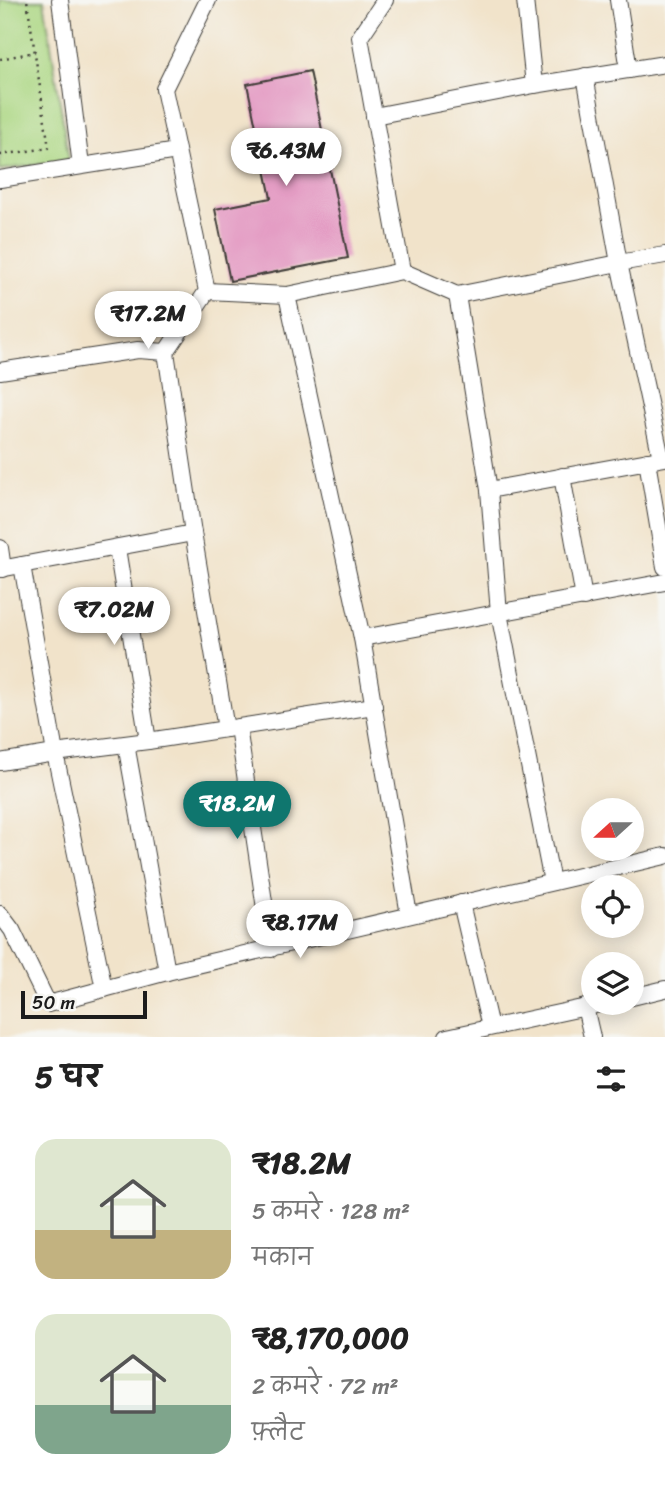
<!DOCTYPE html>
<html lang="hi">
<head>
<meta charset="utf-8">
<style>
  :root { --surface:#fff; --page:#f2f2f2; --text:#222; --muted:#767676; --accent:#0f766e }
  body { margin:0; font-family:Sriracha,"Playpen Sans Deva",sans-serif; background:var(--page); color:var(--text); height:100vh; display:flex; flex-direction:column; font-size:26px; white-space:nowrap }
  * { box-sizing:border-box; margin:0 }
  p { font-size:23px; color:var(--muted) }
  .icon { flex:none; width:38px; height:38px; fill:none; stroke:currentColor; stroke-width:2; stroke-linecap:round; stroke-linejoin:round }
  .map { position:relative; height:1037px; overflow:hidden }
  .sheet { display:flex; flex-direction:column; background:var(--surface); flex:1 }
  .sheet>* { flex:none }
  .needle { width:46px; rotate:249deg }
  .controls { position:absolute; left:581px; top:798px; display:grid; gap:14px }
  .controls a { display:grid; place-items:center; width:63px; height:63px; border-radius:50%; background:var(--surface); box-shadow:0 4px 18px #0003; font-size:35px }
  .scale { position:absolute; left:21px; bottom:18px; width:126px; box-sizing:border-box; padding-left:7px; border:4px solid #1c1c1c; border-top:0; font-size:19px; line-height:24px; white-space:nowrap; color:#1c1c1c; -webkit-text-stroke:5px #f6f6f2; paint-order:stroke }
  .price { position:absolute; translate:-50% -60px; padding:0 16px; border-radius:24px; background:#fff; color:#222; font-size:23px; line-height:46px; filter:drop-shadow(0 2px 4px #0008) }
  .price::after { content:''; position:absolute; left:50%; top:42px; width:21px; height:16px; margin-left:-10px; background:inherit; clip-path:polygon(0 0,100% 0,50% 100%) }
  .price.current { background:var(--accent); color:#fff }
  ul { padding:0; list-style:none }
  li { display:flex; align-items:center; gap:21px; height:175px; padding:0 35px }
  li span { display:grid; place-items:center; flex:none; width:196px; height:140px; border-radius:21px; color:#555 }
  li>.icon { margin-inline-start:auto }
  span .icon { width:84px; height:84px; fill:#fffc; stroke-width:1 }
  li b { font-size:30px }
  h2 { display:flex; justify-content:space-between; align-items:center; height:84px; padding:0 35px; font-size:30px }
  .map>svg:first-child { display:block }
  .green { fill:#acd783; stroke:#647a50; stroke-width:2 }
  .building { fill:#e49dc4 }
  .lines { fill:none; stroke-linecap:round; stroke-linejoin:round }
  .minor-casing { stroke:#3c3a36; stroke-width:18 }
  .path { stroke:#3c3a36; stroke-width:2.5; stroke-dasharray:2 5; stroke-linecap:butt }
  .minor { stroke:#fff; stroke-width:16 }
</style>
</head>
<body>
<div class="map">
<svg width="665" height="1037" viewBox="0 0 665 1037">
  <rect width="100%" height="100%" fill="#f6f6f2"/>
  <filter id="ink" filterUnits="userSpaceOnUse"><feTurbulence type="fractalNoise" baseFrequency=".0143" numOctaves="2"/><feDisplacementMap in="SourceGraphic" scale="14" xChannelSelector="R" yChannelSelector="G"/><feConvolveMatrix kernelMatrix="1 2 1 2 8 2 1 2 1" color-interpolation-filters="sRGB"/></filter>
  <filter id="wash" filterUnits="userSpaceOnUse"><feTurbulence type="fractalNoise" baseFrequency=".00686" numOctaves="4" result="noise"/><feDisplacementMap in="SourceGraphic" scale="28" xChannelSelector="R" yChannelSelector="G"/><feGaussianBlur stdDeviation="1.57" result="paint"/><feColorMatrix in="noise" values="0 0 0 0 0 0 0 0 0 0 0 0 0 0 0 0 0 1.4 0 .05"/><feComposite in="paint" operator="in"/></filter>
  <g filter="url(#wash)">
    <rect width="100%" height="100%" fill="#f1e3ca"/>
    <path class="green" d="M0 0H44L69 160 0 170Z"/>
    <g id="blocks">
      <path class="building" d="M310 71 348 258 230 281 215 209 271 198 247 84Z"/>
    </g>
  </g>
  <g filter="url(#ink)">
    <use href="#blocks" fill-opacity="0" stroke="#3c3a36" stroke-width="2"/>
    <g class="lines">
      <defs>
        <g id="minor">
          <path d="M60 0 81 166"/>
          <path d="M208 0 164 89 207 291 166 352 193 533 226 729"/>
          <path d="M385 0 360 37 402 271 457 295 619 263 665 255"/>
          <path d="M525 0 534 85"/>
          <path d="M618 0 629 70"/>
          <path d="M585 76 619 263 661 458"/>
          <path d="M374 116 534 85 665 64"/>
          <path d="M0 179 177 151"/>
          <path d="M402 271 287 295 362 638 409 915"/>
          <path d="M207 291 287 295"/>
          <path d="M457 295 489 490 499 613 552 882"/>
          <path d="M0 371 138 350 166 352"/>
          <path d="M647 461 665 567"/>
          <path d="M562 476 584 598"/>
          <path d="M489 490 665 458"/>
          <path d="M0 548 3 569"/>
          <path d="M117 548 148 741"/>
          <path d="M22 565 55 753 104 989"/>
          <path d="M0 569 193 533"/>
          <path d="M362 638 665 582"/>
          <path d="M238 727 271 949"/>
          <path d="M126 744 167 972"/>
          <path d="M0 762 55 753 148 741 374 706"/>
          <path d="M461 903 490 1027"/>
          <path d="M0 914 12 930 48 1004 167 972 665 856"/>
          <path d="M632 997 665 989"/>
          <path d="M585 1007 592 1037"/>
          <path d="M447 1037 605 1003"/>
        </g>
      </defs>
      <use href="#minor" class="minor-casing"/>
      <g class="path">
        <path d="M0 59 35 52"/>
        <path d="M0 155 49 148 27 0"/>
      </g>
      <use href="#minor" class="minor"/>
    </g>
  </g>
</svg>
<div class="controls">
<a><svg class="needle" viewBox="-14 -14 28 28"><path d="M0-13l5 13h-10z" fill="#e53935"/><path d="M0 13l5-13h-10z" fill="#767676"/></svg></a>
<a><svg class="icon" aria-label="locate" viewBox="0 0 24 24"><circle cx="12" cy="12" r="6"/><path d="M12 2v4M12 18v4M2 12h4M18 12h4"/></svg></a>
<a><svg class="icon" aria-label="layers" viewBox="0 0 24 24"><path d="M12 4l9 5-9 5-9-5zM3 14l9 5 9-5"/></svg></a>
</div>
<div class="scale">50 m</div>
<b class="price" style="left:286px;top:188px">₹6.43M</b>
<b class="price" style="left:148px;top:351px">₹17.2M</b>
<b class="price" style="left:114px;top:647px">₹7.02M</b>
<b class="price current" style="left:237px;top:841px">₹18.2M</b>
<b class="price" style="left:300px;top:960px">₹8.17M</b>
</div>
<section class="sheet">
<h2>5 घर<svg class="icon" aria-label="filters" viewBox="0 0 24 24"><path d="M4 7h16M4 17h16"/><circle cx="9" cy="7" r="2"/><circle cx="15" cy="17" r="2"/></svg></h2>
<ul>
<li><span style="background:linear-gradient(#dfe7d0 65%,#c2b280 0)"><svg class="icon" aria-label="home" viewBox="0 0 24 24"><path d="M3 11l9-7 9 7M6 9v11h12V9"/></svg></span><div><b>₹18.2M</b><p>5 कमरे · 128 m²</p><p>मकान</p></div></li>
<li><span style="background:linear-gradient(#dfe7d0 65%,#7fa58c 0)"><svg class="icon" aria-label="home" viewBox="0 0 24 24"><path d="M3 11l9-7 9 7M6 9v11h12V9"/></svg></span><div><b>₹8,170,000</b><p>2 कमरे · 72 m²</p><p>फ़्लैट</p></div></li>
</ul>
</section>
</body>
</html>
